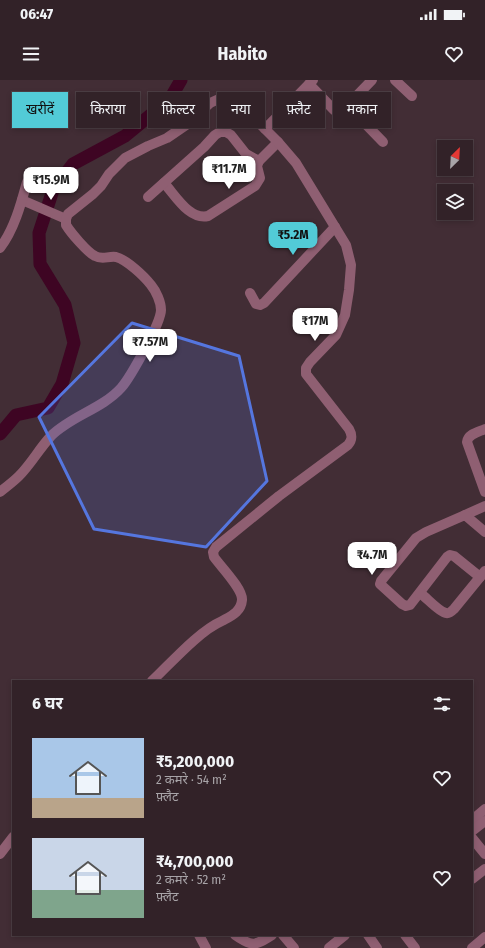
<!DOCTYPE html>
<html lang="hi">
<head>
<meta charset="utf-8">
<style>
  :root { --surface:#322228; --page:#3a2a30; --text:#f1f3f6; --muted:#a8a4a8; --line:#4d3f45; --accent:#52cbd7 }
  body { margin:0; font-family:"Fira Sans Condensed","Noto Sans Devanagari",sans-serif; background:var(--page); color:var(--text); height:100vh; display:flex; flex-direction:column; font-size:15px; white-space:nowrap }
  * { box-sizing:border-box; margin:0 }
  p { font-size:13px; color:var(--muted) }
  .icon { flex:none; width:22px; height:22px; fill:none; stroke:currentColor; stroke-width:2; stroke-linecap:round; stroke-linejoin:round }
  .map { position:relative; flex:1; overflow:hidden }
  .side { position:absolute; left:12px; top:600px; width:461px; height:256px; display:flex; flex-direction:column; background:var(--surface); border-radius:0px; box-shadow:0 2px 6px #0003,0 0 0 1px var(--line) }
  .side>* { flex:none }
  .hud { position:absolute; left:12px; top:12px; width:461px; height:36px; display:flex; gap:8px }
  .needle { width:26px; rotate:24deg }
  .fabs { position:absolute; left:437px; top:60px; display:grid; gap:8px }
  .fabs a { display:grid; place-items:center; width:36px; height:36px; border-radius:0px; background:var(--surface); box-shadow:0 2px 6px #0003,0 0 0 1px var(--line); font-size:20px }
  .price { position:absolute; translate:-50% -34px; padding:0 9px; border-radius:8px; background:#fff; color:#222; font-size:13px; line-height:26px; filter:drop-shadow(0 1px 2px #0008) }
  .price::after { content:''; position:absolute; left:50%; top:24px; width:12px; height:9px; margin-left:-6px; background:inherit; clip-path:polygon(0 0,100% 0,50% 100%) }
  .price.selected { background:var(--accent); color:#111 }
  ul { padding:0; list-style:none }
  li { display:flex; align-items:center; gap:12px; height:100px; padding:0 20px }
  li span { display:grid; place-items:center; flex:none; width:112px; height:80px; border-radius:0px; color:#555 }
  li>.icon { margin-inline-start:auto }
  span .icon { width:48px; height:48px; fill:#fffc; stroke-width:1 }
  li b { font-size:17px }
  h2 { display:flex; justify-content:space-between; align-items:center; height:48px; padding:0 20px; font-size:17px }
  .chip { padding:0 14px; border-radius:0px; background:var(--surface); box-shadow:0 2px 6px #0003,0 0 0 1px var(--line); font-size:14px; line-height:36px }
  .chip.selected { background:var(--accent); color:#111 }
  .status { display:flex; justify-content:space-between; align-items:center; height:28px; padding:0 20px; background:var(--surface); direction:ltr }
  .status svg { height:11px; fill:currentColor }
  header { display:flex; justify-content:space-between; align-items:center; height:52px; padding:0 20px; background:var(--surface); font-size:18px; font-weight:700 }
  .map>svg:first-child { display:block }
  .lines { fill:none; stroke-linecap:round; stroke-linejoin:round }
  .river { stroke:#3e0523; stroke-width:13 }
  .minor { stroke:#8f5f72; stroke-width:10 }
  .marked { fill:#5576df; fill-opacity:0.2; stroke:#5576df; stroke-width:3; stroke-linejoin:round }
</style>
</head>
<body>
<div class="status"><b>06:47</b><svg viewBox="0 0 49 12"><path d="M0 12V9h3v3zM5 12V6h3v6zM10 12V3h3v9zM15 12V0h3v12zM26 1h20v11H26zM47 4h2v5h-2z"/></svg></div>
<header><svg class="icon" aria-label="menu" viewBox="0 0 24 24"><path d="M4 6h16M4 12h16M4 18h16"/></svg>Habito<svg class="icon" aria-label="heart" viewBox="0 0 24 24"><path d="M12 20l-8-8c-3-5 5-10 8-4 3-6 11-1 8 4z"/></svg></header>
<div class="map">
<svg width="485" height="868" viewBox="0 0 485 868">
  <rect width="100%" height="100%" fill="#422d35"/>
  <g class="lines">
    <path class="river" d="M0 354 16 335 48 328 62 304 74 263 65 225 40 184 39 153 53 110 73 84 125 56 170 19 181 0"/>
    <g class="minor">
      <path d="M395 0 412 16"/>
      <path d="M309 4 334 30 337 32H341L372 0"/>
      <path d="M347 25 383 62"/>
      <path d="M265 49 313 0"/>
      <path d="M164 103C176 116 189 140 208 136L255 106 260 98 257 86 259 81 278 62"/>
      <path d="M148 117 204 67 215 55 220 52H226L231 55 246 74 259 81"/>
      <path d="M22 120 66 139"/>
      <path d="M0 168C14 150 21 124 27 102"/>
      <path d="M250 213 256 224 260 225 264 223 335 147"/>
      <path d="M485 349C478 352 468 354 467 362L485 412"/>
      <path d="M0 412C6 407 13 402 19 396 31 384 39 369 51 356 71 336 102 329 121 308 130 298 161 243 161 230 161 222 156 211 151 205 144 196 127 180 116 177 108 176 102 180 95 176 87 172 71 153 66 145V139L68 134 93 114 101 106 109 94 125 78 148 66 167 58 186 45 210 23 219 19 230 20 242 26 278 62 296 83 346 165 351 185 349 210 345 235 336 255 310 282 306 288V294L349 349C353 356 352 360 348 365L279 416 216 467 213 472 214 477C221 487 243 509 242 520 241 532 231 536 222 541 199 551 171 583 152 601"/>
      <path d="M465 435 485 426"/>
      <path d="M480 497 454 476 450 475 447 477 410 525 406 526 402 524 380 504 381 501 416 458 426 452 465 435 485 452"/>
      <path d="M420 513C426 517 439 532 446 533 449 534 452 531 454 529L485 491"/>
      <path d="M472 740 485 729"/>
      <path d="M472 751 485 741"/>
      <path d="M472 758 485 774"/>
      <path d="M0 774 13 757"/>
      <path d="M472 799 485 789"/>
      <path d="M199 855 206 868"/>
      <path d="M235 855C252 867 255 866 272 855"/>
      <path d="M283 855 294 868"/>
      <path d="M368 855 377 868"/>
      <path d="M405 855 415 868"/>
      <path d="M329 868 345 855"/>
      <path d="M472 868 485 857"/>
    </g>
  </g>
  <path class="marked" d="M132 243 239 276 267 401 206 467 94 449 39 337Z"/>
</svg>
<div class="fabs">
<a><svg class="needle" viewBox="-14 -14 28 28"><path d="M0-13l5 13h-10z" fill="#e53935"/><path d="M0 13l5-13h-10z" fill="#a8a4a8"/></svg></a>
<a><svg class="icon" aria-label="layers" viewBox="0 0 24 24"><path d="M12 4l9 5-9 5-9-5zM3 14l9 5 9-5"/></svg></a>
</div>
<b class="price" style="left:229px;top:110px">₹11.7M</b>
<b class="price" style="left:51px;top:121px">₹15.9M</b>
<b class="price selected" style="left:293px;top:176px">₹5.2M</b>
<b class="price" style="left:315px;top:262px">₹17M</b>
<b class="price" style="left:150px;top:283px">₹7.57M</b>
<b class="price" style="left:372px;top:496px">₹4.7M</b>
<div class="hud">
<a class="chip selected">खरीदें</a>
<a class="chip">किराया</a>
<a class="chip">फ़िल्टर</a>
<a class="chip">नया</a>
<a class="chip">फ़्लैट</a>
<a class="chip">मकान</a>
</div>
<section class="side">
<h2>6 घर<svg class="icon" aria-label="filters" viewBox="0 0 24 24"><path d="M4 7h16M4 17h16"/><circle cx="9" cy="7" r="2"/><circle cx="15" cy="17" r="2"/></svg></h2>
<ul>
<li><span style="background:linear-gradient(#a9c7e8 75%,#b9a48a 0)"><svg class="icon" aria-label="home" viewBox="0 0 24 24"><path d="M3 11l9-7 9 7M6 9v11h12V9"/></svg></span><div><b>₹5,200,000</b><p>2 कमरे · 54 m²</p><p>फ़्लैट</p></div><svg class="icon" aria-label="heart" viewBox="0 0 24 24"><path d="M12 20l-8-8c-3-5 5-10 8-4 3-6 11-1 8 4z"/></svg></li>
<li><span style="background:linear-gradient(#c9d6e8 65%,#7fa58c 0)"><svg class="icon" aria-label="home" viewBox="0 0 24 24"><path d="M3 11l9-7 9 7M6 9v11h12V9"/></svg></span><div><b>₹4,700,000</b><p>2 कमरे · 52 m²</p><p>फ़्लैट</p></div><svg class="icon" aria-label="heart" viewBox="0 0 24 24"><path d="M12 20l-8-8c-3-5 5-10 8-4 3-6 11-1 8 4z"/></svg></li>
</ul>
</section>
</div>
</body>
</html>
